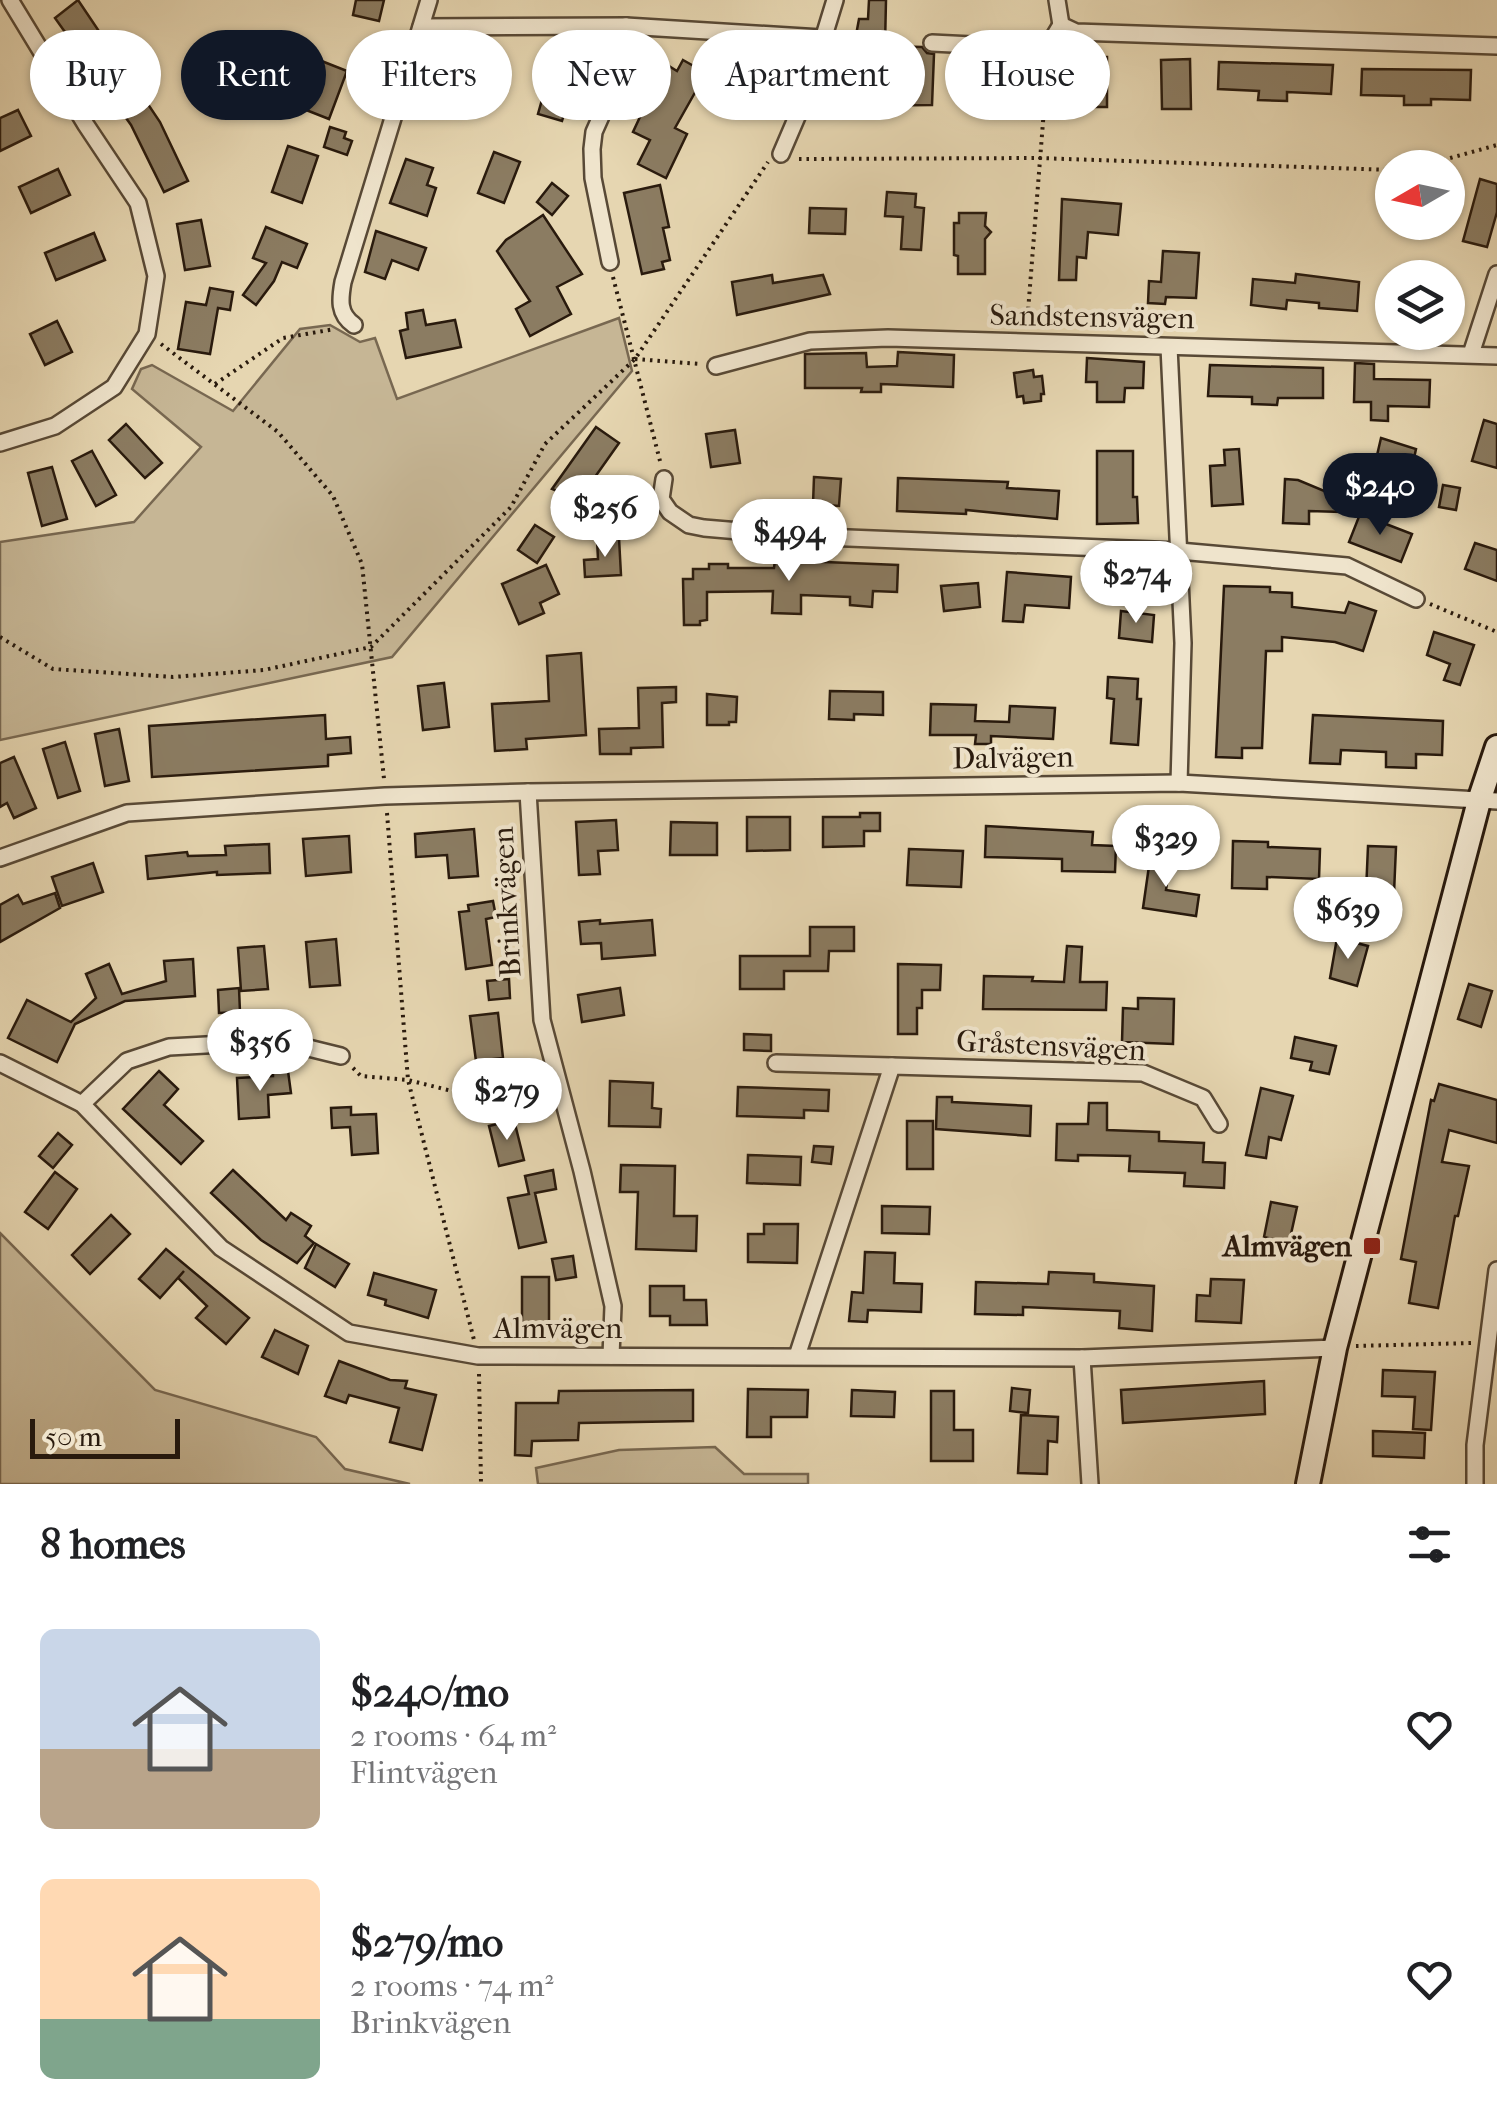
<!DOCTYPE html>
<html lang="en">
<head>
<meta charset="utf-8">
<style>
  :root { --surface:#fff; --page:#f6f6f6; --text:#202124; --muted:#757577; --accent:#111827 }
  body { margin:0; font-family:"IM FELL French Canon",serif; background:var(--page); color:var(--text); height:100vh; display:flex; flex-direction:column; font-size:38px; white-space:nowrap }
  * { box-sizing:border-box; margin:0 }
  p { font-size:32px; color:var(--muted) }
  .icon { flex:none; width:55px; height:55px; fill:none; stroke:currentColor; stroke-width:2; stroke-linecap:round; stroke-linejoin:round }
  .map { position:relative; height:1484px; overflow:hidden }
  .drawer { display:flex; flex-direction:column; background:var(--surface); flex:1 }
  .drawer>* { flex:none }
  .guide { position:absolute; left:30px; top:30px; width:1438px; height:90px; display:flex; gap:20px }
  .needle { width:65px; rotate:261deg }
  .fabs { position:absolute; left:1375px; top:150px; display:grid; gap:20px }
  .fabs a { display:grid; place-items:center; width:90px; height:90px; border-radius:50%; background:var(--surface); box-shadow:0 2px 8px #0004; font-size:50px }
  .scale { position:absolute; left:30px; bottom:25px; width:150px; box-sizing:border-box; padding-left:10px; border:5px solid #291a0d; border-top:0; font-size:28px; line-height:35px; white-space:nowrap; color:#291a0d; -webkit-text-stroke:8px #efe4cc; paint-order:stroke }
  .price { position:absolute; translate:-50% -85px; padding:0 22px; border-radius:35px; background:#fff; color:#222; font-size:32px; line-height:65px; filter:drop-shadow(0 2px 5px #0008) }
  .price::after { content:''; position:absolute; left:50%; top:60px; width:30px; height:22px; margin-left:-15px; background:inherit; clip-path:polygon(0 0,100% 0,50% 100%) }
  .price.selected { background:var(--accent); color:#fff }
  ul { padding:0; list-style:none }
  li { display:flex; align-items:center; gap:30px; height:250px; padding:0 40px }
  li span { display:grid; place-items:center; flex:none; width:280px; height:200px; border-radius:15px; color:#555 }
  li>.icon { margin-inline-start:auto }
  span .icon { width:120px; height:120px; fill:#fffc; stroke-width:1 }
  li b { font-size:42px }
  h2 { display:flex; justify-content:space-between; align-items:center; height:120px; padding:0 40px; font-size:42px }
  .chip { padding:0 35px; border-radius:45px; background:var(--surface); box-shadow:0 2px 8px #0004; font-size:35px; line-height:90px }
  .chip.selected { background:var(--accent); color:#fff }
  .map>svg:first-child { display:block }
  .green { fill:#c6b695; stroke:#786851; stroke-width:2.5 }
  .building { fill:#8b7c62; stroke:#291a0d; stroke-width:2.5 }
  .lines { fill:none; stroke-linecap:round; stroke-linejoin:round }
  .street-casing { stroke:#584936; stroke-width:20 }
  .secondary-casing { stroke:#291a0d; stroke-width:28 }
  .path { stroke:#291a0d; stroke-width:4; stroke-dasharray:2.5 5; stroke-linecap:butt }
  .street { stroke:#efe4cc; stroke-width:15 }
  .secondary { stroke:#efe4cc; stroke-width:22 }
  .poi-dot { fill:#8f2418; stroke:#efe4cc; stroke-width:4 }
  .labels { text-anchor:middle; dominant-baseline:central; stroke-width:8; stroke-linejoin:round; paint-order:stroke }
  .street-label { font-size:30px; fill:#291a0d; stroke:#efe4cc }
  .poi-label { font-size:30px; font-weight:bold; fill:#291a0d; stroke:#efe4cc; text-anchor:end }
</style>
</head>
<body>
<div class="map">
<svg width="1497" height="1484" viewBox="0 0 1497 1484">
  <rect width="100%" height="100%" fill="#e6d6b1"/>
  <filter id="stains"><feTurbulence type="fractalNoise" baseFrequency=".002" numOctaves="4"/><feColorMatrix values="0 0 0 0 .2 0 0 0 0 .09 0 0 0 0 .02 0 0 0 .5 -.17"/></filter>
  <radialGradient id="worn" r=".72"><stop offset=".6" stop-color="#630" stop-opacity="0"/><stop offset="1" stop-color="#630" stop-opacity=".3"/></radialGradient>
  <g class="green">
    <path d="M619 318 632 371 392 657 0 740V542L134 522 201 447 132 389 141 369 152 365 233 411 300 329 330 325 360 342 375 338 397 399Z"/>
    <path d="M0 1233 155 1390 316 1437 345 1469 410 1484H0Z"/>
    <path d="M715 1447 744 1474H808V1484H538L536 1468 619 1450Z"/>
  </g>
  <g class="building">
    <path d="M78 0 160 122 188 181 164 192 131 125 55 18Z"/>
    <path d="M356 0H384L379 21 353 15Z"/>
    <path d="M869 0H886L885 46 922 47 927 53 934 54 932 105 841 106 844 46H854L859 19H868Z"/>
    <path d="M235 41 242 63 264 57 272 84 230 96 217 47Z"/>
    <path d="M745 52 771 57 763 102 737 96Z"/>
    <path d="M570 57 596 65 590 83 565 75Z"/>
    <path d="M1080 57H1107V107H1079Z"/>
    <path d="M1190 59 1191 109H1162L1161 60Z"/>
    <path d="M319 60 347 71 329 119 301 108Z"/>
    <path d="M683 60 706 73 675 128 687 134 666 178 638 164 650 140 633 132 653 89 650 87 664 63 677 71Z"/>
    <path d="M444 61 487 74 482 91 465 86 458 109 432 100Z"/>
    <path d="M1219 62 1333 65 1331 94 1287 92V101L1258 100 1259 91 1218 89Z"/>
    <path d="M1362 69 1471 70 1470 100 1431 99V105H1404V96L1361 95Z"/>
    <path d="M969 70 1016 71 1015 100 996 99 995 110 968 109Z"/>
    <path d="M549 75 574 82 562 121 538 114Z"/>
    <path d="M18 110 31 136 0 151V118Z"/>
    <path d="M330 127 346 132 344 138 352 141 347 155 324 147Z"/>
    <path d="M288 146 318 156 302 203 272 192Z"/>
    <path d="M494 152 520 162 504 203 478 193Z"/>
    <path d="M406 159 433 168 427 185 436 188 427 216 390 203Z"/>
    <path d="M58 169 70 195 31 213 19 187Z"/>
    <path d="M1480 179 1497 184V212L1487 247 1463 241Z"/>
    <path d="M552 183 568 196 552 215 537 202Z"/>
    <path d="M660 185 669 227 663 228 670 260 662 262 664 269 642 274 624 193Z"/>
    <path d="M887 192 916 194 915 207 924 208 921 250 901 249 903 217 885 216Z"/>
    <path d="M1062 199 1121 204 1118 235 1088 232 1086 258 1077 257 1076 280H1059Z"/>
    <path d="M810 208 846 209 845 234 809 233Z"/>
    <path d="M959 213H986L985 226 991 232 985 239V274H958V256L954 255V223H959Z"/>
    <path d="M543 215 582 274 557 287 571 314 530 336 516 309 530 301 497 251 506 240Z"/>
    <path d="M201 220 210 266 185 270 177 224Z"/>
    <path d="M266 227 307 244 297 268 282 262 274 281 256 305 243 295 266 263 253 258Z"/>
    <path d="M376 231 426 248 418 270 392 260 385 279 365 272Z"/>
    <path d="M94 233 105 260 56 280 45 253Z"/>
    <path d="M1163 251 1199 253 1196 298 1166 297 1165 304 1148 303 1149 281 1161 282Z"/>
    <path d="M1296 274 1359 282 1357 311 1319 308V303L1287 300 1286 309 1251 305 1253 279 1295 283Z"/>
    <path d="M772 275 773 283 823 275 830 294 737 315 732 282Z"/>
    <path d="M210 288 233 292 230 310 218 308 210 354 178 349 186 302 206 305Z"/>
    <path d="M423 310 426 325 455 320 461 347 406 358 400 331 408 329 406 313Z"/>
    <path d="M57 321 72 352 45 365 30 334Z"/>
    <path d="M898 352 954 355 953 387 881 384V392H861L862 388H805V354L866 353 867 367 897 366Z"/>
    <path d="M1087 358 1144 362 1143 388H1125L1124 402H1097V382H1086Z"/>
    <path d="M1355 363 1374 364V379L1430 380 1429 407 1388 406V421L1371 420V402H1354Z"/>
    <path d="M1210 365 1323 368V398H1278L1277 405 1252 404V397L1208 396Z"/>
    <path d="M1033 370 1034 377 1042 376 1044 394H1041V401L1024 403 1023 396 1017 397 1014 373Z"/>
    <path d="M1484 420 1497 424V468L1472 461Z"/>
    <path d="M126 424 162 463 145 478 109 440Z"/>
    <path d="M596 427 619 443 590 484 594 487 584 502 552 489Z"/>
    <path d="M735 430 740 463 711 467 706 434Z"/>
    <path d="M1381 438 1416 449 1409 481 1404 487 1372 477Z"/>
    <path d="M1239 449 1243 504 1212 506 1210 466 1225 465 1224 450Z"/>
    <path d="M92 451 116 495 96 506 72 461Z"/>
    <path d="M1097 451H1133V497H1137L1138 523 1097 524Z"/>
    <path d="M52 467 67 519 42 526 28 473Z"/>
    <path d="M814 477 841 479 839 506 813 504Z"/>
    <path d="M898 478 1008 482 1007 488 1059 491 1057 519 966 510V514L897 511Z"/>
    <path d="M1285 479 1298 480 1377 513 1309 511V524L1283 523Z"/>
    <path d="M1443 485 1460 488 1456 510 1439 507Z"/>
    <path d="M1360 514 1412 534 1401 562 1349 542Z"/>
    <path d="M535 525 554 537 537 563 518 550Z"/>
    <path d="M619 538 621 575 585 577 584 560 598 559 597 540Z"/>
    <path d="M1475 543 1497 550V581L1465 569Z"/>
    <path d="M775 560 898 565 897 592 873 591 872 607 850 605V597L801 595V614L772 613 773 591 707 592V620L700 621V625H684L683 579H693V569H709V564H728V568H774Z"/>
    <path d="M546 565 559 594 540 603 544 613 519 624 502 584Z"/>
    <path d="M1007 572 1071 577 1069 608 1025 605 1023 622 1003 621Z"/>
    <path d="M978 583 980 607 944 611 941 586Z"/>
    <path d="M1224 586 1270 587V592L1292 593V607L1345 613 1349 602 1376 611 1363 651 1335 642 1282 637V651H1266L1262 748H1242V758L1216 757Z"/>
    <path d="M1121 611 1154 615 1152 642 1119 638Z"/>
    <path d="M1434 632 1474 645 1460 685 1444 680 1450 664 1427 655Z"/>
    <path d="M581 653 586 735 526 739 527 749 495 751 492 704 549 701 547 656Z"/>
    <path d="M1108 677 1138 679 1137 699H1141L1138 745 1111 743 1114 699 1107 698Z"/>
    <path d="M444 683 449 727 423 730 418 686Z"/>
    <path d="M676 687V702L662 703 663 747 631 748V754H600L599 729 639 728 638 688Z"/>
    <path d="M830 691 883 692V715L854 714V720L829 719Z"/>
    <path d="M707 694 737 697 736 722H729V725H707Z"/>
    <path d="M931 704 976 705 975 721 1009 722 1010 706 1055 708 1053 739 991 736V744H975L976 735H930Z"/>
    <path d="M325 715 326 739 350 737 351 753 328 755V766L152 777 149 726Z"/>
    <path d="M1313 715 1443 721 1442 755 1416 754V768L1386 767V752L1341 750 1340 764 1310 763Z"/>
    <path d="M119 729 129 781 105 786 95 734Z"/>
    <path d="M65 742 80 791 58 798 43 749Z"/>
    <path d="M14 757 36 808 14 818 7 803 0 807V763Z"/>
    <path d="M860 813H880V831H864V846L823 847V817H860Z"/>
    <path d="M747 817H790V850L747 851Z"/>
    <path d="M616 820 618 850 598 851 600 874 579 875 576 822Z"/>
    <path d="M1133 820 1154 822 1152 845 1130 842Z"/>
    <path d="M671 822 717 823V855H670Z"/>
    <path d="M986 826 1093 832 1092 845 1116 846 1115 872 1062 871V859L985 857Z"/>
    <path d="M474 829 478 876 449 878 447 855 416 857 415 834Z"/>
    <path d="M349 836 351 872 306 876 303 839Z"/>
    <path d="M1233 841 1268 842V847L1320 849 1319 879 1267 877V889L1232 888Z"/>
    <path d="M269 844 270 873 217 875V872L148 879 146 856 187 852 188 856 226 855 225 846Z"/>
    <path d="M1368 846 1396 847 1393 916 1365 915Z"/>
    <path d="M909 849 963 851 961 887 907 885Z"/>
    <path d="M1151 852 1171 855 1166 890 1199 895 1196 916 1143 908Z"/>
    <path d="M93 863 103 892 62 906 52 877Z"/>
    <path d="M55 893 60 908 0 942V905L18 895 23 904Z"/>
    <path d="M493 901 496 917 486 919 492 965 466 969 459 912 469 911 468 905Z"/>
    <path d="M600 920V924L652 920 655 955 602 959 601 943 581 944 579 922Z"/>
    <path d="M810 927H854V951H829L828 971H784V989H740V956H810Z"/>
    <path d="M1337 938 1368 946 1357 986 1330 978Z"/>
    <path d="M336 939 340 985 310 987 306 942Z"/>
    <path d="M264 946 268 989 241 991 238 948Z"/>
    <path d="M1067 946 1082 947 1080 982H1107L1106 1010 983 1009 984 976 1033 977 1032 981 1064 982Z"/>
    <path d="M193 959 195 996 125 1001 75 1024 57 1062 8 1038 27 1000 71 1022 96 998 86 974 109 964 122 994 166 981 164 961Z"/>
    <path d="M898 964 941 965 940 990H922V1008H917V1034H898Z"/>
    <path d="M509 979 510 998 489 1000 487 981Z"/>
    <path d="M1469 984 1492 991 1481 1027 1458 1019Z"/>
    <path d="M239 988 240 1012 219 1013 218 990Z"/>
    <path d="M620 988 624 1015 582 1022 578 995Z"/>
    <path d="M1138 998 1174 999 1173 1044 1122 1042 1123 1008 1138 1009Z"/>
    <path d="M498 1013 503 1058 476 1061 470 1016Z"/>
    <path d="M744 1034 771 1035V1051L744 1050Z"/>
    <path d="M1295 1037 1336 1046 1329 1074 1310 1070 1312 1062 1291 1058Z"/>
    <path d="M159 1071 178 1089 164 1105 203 1141 181 1164 123 1109Z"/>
    <path d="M288 1071 291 1093 268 1095 269 1117 239 1119 237 1078 273 1076V1072Z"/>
    <path d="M610 1081 653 1083 652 1108 661 1109 660 1127 609 1126Z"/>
    <path d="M1439 1084 1497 1100V1143L1449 1130 1442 1162 1469 1166 1458 1216H1455L1438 1308 1409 1303 1416 1262 1401 1259 1431 1100 1434 1101Z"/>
    <path d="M738 1087 829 1090 828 1111 804 1110V1118L737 1116Z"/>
    <path d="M1261 1088 1293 1096 1281 1140 1269 1137 1266 1158 1246 1155Z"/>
    <path d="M533 1096 538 1117 515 1122 510 1102Z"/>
    <path d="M937 1097H952V1102L1031 1106 1030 1136 936 1129Z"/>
    <path d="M1089 1103H1107V1130L1159 1132V1141L1204 1143 1203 1162 1225 1163 1224 1188 1184 1186 1185 1173 1129 1171 1130 1156 1078 1155V1161L1056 1160 1057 1124H1088Z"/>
    <path d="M351 1107V1115L376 1114 378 1153 352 1155 350 1127 332 1128 331 1108Z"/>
    <path d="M514 1120 524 1160 499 1166 489 1126Z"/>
    <rect x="907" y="1121" width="26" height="48"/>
    <path d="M58 1133 72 1145 53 1168 39 1156Z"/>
    <path d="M814 1146 833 1147 831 1164 812 1162Z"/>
    <path d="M748 1155 801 1157 800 1185 747 1183Z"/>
    <path d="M621 1165 675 1166 674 1216H697L696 1251 636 1249 638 1192H620Z"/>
    <path d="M233 1170 286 1220 291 1213 311 1226 305 1236 314 1243 297 1263 261 1240 211 1193Z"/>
    <path d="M553 1170 556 1189 535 1193 546 1242 519 1248 508 1198 529 1194 525 1176Z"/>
    <path d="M55 1172 77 1189 48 1229 25 1212Z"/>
    <path d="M1271 1202 1297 1207 1289 1243 1264 1237Z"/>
    <path d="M882 1206 930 1207 929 1234 882 1233Z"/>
    <path d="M111 1215 130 1234 90 1274 72 1255Z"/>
    <path d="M764 1224H798L797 1263 748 1262V1234H764Z"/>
    <path d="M316 1244 349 1264 335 1287 305 1268Z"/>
    <path d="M166 1249 249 1318 226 1344 196 1318 207 1306 178 1278 184 1271 160 1298 139 1279Z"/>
    <path d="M865 1252 895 1253 894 1283 922 1284 921 1312 868 1310 867 1322 849 1321 852 1292 863 1293Z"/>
    <path d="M573 1256 576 1277 556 1280 552 1259Z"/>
    <path d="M1049 1272 1094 1274V1282L1154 1286 1152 1331 1119 1328 1120 1311 1023 1307V1315L975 1314 976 1282 1048 1284Z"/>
    <path d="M374 1273 436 1290 428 1318 385 1305 386 1300 368 1295Z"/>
    <rect x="522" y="1277" width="27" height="49"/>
    <path d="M1211 1279 1244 1280 1241 1323 1196 1321 1197 1295 1210 1296Z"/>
    <path d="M650 1286H684V1300H706L707 1325H670V1316H650Z"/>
    <path d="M275 1330 308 1346 298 1374 262 1357Z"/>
    <path d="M339 1361 390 1380 407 1381 405 1388 436 1395 422 1450 390 1442 399 1408 349 1395 346 1403 325 1396Z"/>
    <path d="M1383 1370 1435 1372 1431 1430 1413 1429 1415 1397 1382 1396Z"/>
    <path d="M1264 1381 1265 1414 1123 1423 1121 1390Z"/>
    <path d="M1012 1388 1030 1390 1028 1413 1010 1411Z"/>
    <path d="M748 1389 808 1390 807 1417H771V1437H747Z"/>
    <path d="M693 1390V1421L579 1423 578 1440 532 1441 531 1456 515 1455 516 1403H558L559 1391Z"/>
    <path d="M852 1390 895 1392 894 1417 851 1416Z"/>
    <path d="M931 1391H954V1430H973V1461H931Z"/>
    <path d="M1021 1415 1058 1417 1057 1442 1048 1441 1047 1474 1018 1473Z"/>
    <path d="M1373 1431 1425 1433 1424 1458 1373 1456Z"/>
  </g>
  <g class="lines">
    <defs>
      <g id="street">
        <path d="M1057 0 1061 25"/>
        <path d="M421 27 626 26 821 38"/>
        <path d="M932 43 1034 48 1050 43 1061 25 1076 32 1497 46"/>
        <path d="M781 154 805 98 835 0"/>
        <path d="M610 262 593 178 592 149 594 132 618 78 626 26"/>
        <path d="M354 325C338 314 340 299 343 282L429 0"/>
        <path d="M1169 347 1183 643 1179 783"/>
        <path d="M1471 354 1497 274"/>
        <path d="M716 366 810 341 888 338 1497 356"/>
        <path d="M0 443 55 426 114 387 147 334 156 276 138 203 86 125 10 0"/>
        <path d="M664 479 661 499 670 512 689 525 704 528 798 536 1179 551 1347 566 1416 599"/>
        <path d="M528 792 1179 783 1497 801"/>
        <path d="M0 858 127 813 385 796 528 792 542 1020 582 1171 613 1306 611 1356"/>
        <path d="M0 1063 82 1104 221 1248 349 1333 478 1356 1082 1358 1335 1348"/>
        <path d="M776 1063 892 1066"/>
        <path d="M82 1104 127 1061 169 1047 280 1041 341 1056"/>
        <path d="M797 1356 892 1066 1143 1073 1203 1098 1219 1124"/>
        <path d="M1082 1358 1090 1484"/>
        <path d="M1475 1484V1445L1497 1270"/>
      </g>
      <path id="secondary" d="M1308 1484 1335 1348 1479 801 1497 747"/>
    </defs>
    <use href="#street" class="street-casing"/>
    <use href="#secondary" class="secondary-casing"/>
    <g class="path">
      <path d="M799 159 1038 158 1392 170"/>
      <path d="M1414 168 1497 145"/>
      <path d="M613 277 660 461"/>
      <path d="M1027 324 1048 59"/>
      <path d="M161 344 278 432 333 496 362 564 384 779"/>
      <path d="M635 359 700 364"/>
      <path d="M215 384 283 338 335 329"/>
      <path d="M1430 604 1497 632"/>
      <path d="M0 637 53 669 173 677 264 670 371 647 511 507 545 444 635 359 768 162"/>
      <path d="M387 813 408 1080 474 1340"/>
      <path d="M353 1068 361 1076 408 1080 460 1093 541 1073"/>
      <path d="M1356 1346 1471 1343"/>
      <path d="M479 1374 481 1484"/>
    </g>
    <use href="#street" class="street"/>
    <use href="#secondary" class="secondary"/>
  </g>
  <rect class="poi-dot" x="1362" y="1236" width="20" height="20" rx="5"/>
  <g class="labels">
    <g class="street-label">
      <text transform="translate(1092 317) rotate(1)">Sandstensvägen</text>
      <text transform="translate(1013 758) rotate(-1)">Dalvägen</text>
      <text transform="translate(507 902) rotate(-93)">Brinkvägen</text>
      <text transform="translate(1051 1046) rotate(3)">Gråstensvägen</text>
      <text x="558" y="1328">Almvägen</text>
    </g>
    <g class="poi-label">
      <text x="1352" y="1246">Almvägen</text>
    </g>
  </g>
  <rect width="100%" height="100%" filter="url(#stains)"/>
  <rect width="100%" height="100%" fill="url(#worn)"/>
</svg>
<div class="fabs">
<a><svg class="needle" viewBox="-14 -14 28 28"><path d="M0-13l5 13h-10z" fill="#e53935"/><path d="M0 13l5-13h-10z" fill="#757577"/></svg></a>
<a><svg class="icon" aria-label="layers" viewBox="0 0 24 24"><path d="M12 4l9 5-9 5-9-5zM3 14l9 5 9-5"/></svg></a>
</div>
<div class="scale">50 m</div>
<b class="price selected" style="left:1380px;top:538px">$240</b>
<b class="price" style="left:605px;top:560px">$256</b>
<b class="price" style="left:789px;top:584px">$494</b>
<b class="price" style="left:1136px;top:626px">$274</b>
<b class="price" style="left:1166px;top:890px">$329</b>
<b class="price" style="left:1348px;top:962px">$639</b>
<b class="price" style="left:260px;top:1094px">$356</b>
<b class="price" style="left:507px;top:1143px">$279</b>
<div class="guide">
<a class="chip">Buy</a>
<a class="chip selected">Rent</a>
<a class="chip">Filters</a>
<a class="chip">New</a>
<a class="chip">Apartment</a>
<a class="chip">House</a>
</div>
</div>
<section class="drawer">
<h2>8 homes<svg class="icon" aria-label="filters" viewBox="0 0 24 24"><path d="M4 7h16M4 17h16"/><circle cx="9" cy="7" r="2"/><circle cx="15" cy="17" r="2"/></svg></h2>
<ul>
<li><span style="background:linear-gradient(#c9d6e8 60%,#b9a48a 0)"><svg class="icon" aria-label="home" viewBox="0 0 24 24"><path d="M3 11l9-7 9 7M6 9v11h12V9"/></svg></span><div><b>$240/mo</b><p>2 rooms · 64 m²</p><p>Flintvägen</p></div><svg class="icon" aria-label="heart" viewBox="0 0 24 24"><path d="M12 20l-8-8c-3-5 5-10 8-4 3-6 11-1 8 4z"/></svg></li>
<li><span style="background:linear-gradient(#ffd9b3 70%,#7fa58c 0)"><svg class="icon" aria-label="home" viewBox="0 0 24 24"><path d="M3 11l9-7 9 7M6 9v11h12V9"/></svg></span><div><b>$279/mo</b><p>2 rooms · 74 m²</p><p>Brinkvägen</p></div><svg class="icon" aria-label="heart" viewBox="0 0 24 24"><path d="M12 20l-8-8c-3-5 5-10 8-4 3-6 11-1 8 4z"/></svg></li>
</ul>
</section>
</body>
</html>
